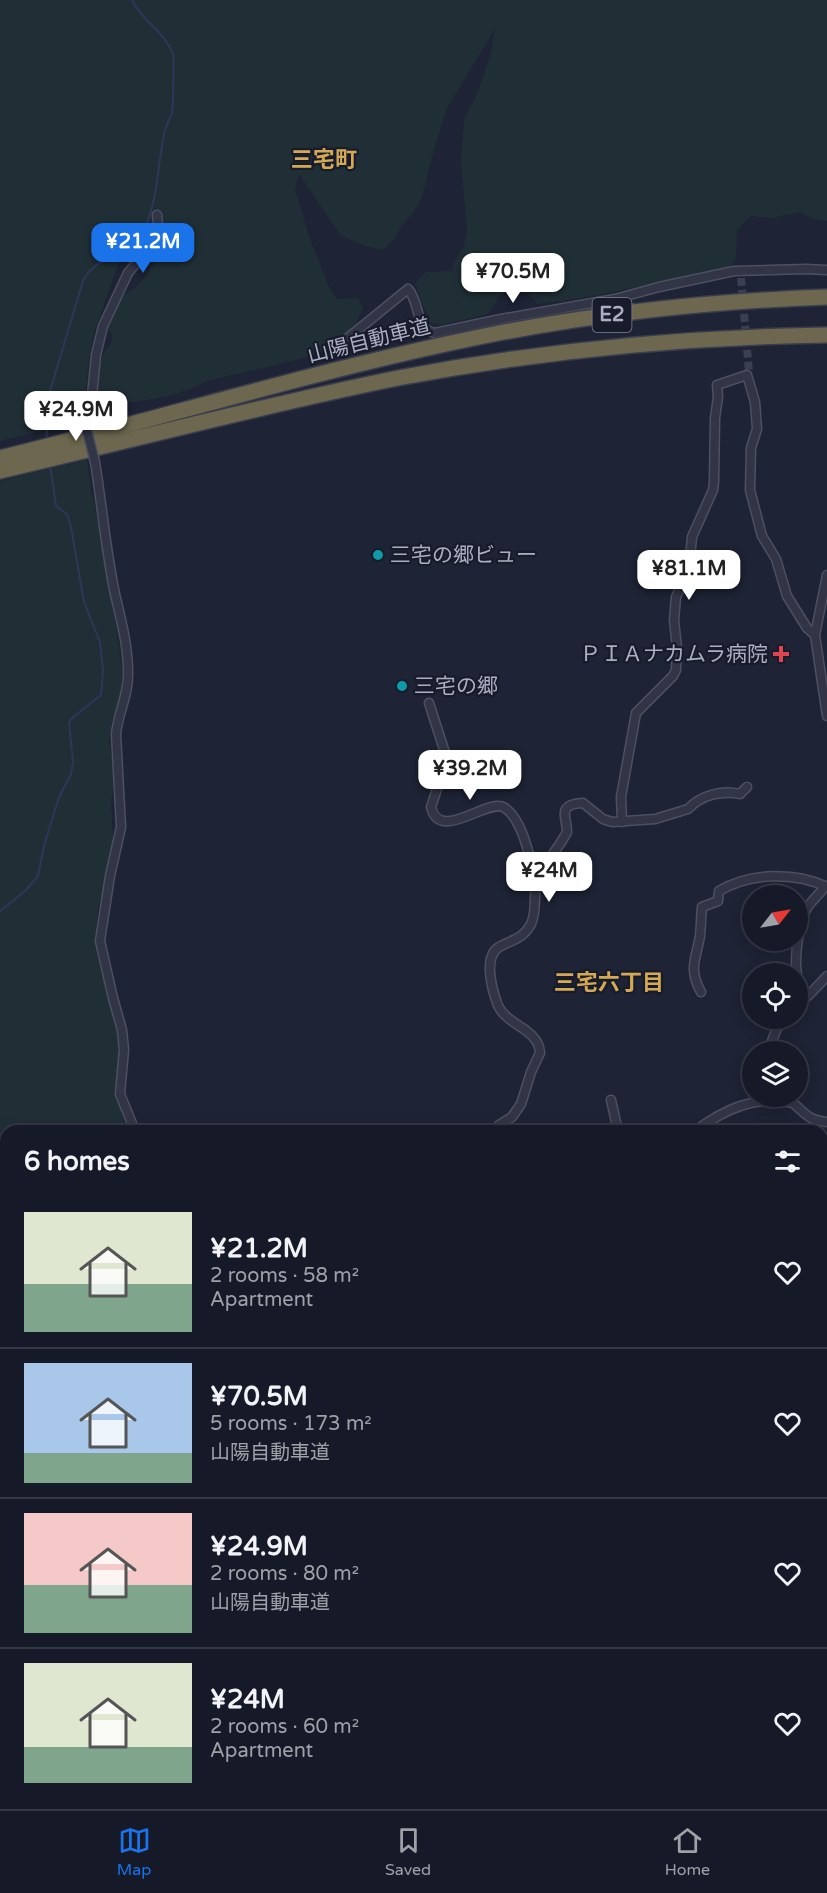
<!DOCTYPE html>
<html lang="en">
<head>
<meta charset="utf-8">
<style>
  :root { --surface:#161a28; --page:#1f2330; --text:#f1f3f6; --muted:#9ea1a8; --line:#353845; --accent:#1a73e8 }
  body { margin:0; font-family:"Varela Round","Noto Sans JP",sans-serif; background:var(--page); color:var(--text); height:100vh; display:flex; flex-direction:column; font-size:22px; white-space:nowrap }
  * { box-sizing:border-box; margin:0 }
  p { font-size:20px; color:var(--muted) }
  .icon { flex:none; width:33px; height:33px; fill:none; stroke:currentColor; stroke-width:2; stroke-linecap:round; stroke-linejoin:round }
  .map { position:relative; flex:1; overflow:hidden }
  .details { position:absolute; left:0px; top:1125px; width:828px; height:684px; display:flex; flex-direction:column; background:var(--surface); border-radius:18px 18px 0 0; box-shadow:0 3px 15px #0003,0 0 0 2px var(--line) }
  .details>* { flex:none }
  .needle { width:39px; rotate:59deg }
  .controls { position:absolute; left:742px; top:885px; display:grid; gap:12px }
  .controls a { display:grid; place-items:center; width:66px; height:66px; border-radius:50%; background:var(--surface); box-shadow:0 3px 15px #0003,0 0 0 2px var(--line); font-size:30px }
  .price { position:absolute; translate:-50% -51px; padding:0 14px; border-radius:12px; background:#fff; color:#222; font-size:20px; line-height:39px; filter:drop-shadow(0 2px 3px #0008) }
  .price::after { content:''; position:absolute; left:50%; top:36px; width:18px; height:14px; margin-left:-9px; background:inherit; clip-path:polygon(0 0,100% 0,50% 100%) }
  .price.on { background:var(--accent); color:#fff }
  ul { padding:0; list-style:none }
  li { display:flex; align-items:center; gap:18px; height:150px; padding:0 24px }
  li+li { border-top:2px solid var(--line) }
  li span { display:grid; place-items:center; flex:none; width:168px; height:120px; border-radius:0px; color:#555 }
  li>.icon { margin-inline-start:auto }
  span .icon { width:72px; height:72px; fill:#fffc; stroke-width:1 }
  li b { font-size:26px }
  h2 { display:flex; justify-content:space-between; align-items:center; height:72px; padding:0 24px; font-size:26px }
  .dock { display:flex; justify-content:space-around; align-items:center; height:84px; border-top:2px solid var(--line); background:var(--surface); font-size:16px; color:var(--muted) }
  .dock a { display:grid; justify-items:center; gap:3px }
  .dock .on { color:var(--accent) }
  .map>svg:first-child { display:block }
  .green { fill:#202f36 }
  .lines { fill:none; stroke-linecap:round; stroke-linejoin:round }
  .stream { stroke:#2e3659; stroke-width:2 }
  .minor-tunnel { stroke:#3a3f51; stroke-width:8; stroke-dasharray:8 4; stroke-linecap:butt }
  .minor-casing { stroke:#4c5061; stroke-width:11 }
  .tertiary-casing { stroke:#4c5061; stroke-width:14 }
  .motorway-casing { stroke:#393d4d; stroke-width:18 }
  .minor { stroke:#323546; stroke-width:8 }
  .tertiary { stroke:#323546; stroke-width:10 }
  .motorway { stroke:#6c674e; stroke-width:15 }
  .minor-bridge-casing { stroke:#4c5061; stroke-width:11; stroke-linecap:butt }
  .minor-bridge { stroke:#323546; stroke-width:8 }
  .culture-dot { fill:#0f9aa8; stroke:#171b2a; stroke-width:2 }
  .health-dot { fill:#e0444e; stroke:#171b2a; stroke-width:2 }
  .labels { text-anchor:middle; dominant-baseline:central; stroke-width:4.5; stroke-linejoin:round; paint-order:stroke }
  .shield { fill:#171b2a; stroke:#7f8395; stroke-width:1.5 }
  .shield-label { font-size:20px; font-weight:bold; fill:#abafc3 }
  .street-label { font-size:21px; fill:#abafc3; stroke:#171b2a }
  .poi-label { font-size:21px; fill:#abafc3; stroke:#171b2a; text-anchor:start }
  .neighbourhood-label { font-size:22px; font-weight:bold; fill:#d4a955; stroke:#171b2a }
</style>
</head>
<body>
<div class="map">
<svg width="827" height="1809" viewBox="0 0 827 1809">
  <rect width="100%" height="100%" fill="#1e2335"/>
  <g class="green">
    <path d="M0 0H827V221L814 219 799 212 773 218 751 216 737 230 736 256 731 267C666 279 603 297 537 304L525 290 514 287 499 297 488 314 441 325 430 323 415 283 426 272 452 271 454 260 464 247 467 229 461 161 464 121 479 89 490 57 495 29 447 108 434 149 422 197 412 214 401 226 396 237 383 250 366 246 341 236 299 174 295 189 311 242 329 287 337 299 358 298 363 308 348 342C303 362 254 369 207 381 201 383 196 387 190 389 162 400 130 402 100 406 94 392 96 366 104 353 106 349 111 345 112 340 114 335 109 331 107 327 111 318 115 306 121 298 125 293 132 291 136 287 154 268 169 242 161 216L152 231 136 250 119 262 95 330 89 356 85 399 63 426 0 441Z"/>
    <path d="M87 460 91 490 105 554 122 668 121 703 112 721 109 740 115 778 111 802 113 839 109 873 98 909 95 945 119 1039 118 1070 120 1108 127 1131H6V1167L0 1164V481Z"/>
  </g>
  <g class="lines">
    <g class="stream">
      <path d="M47 441C45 429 50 420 56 409L50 391 83 281C94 257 130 253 142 232 159 203 157 163 165 130 167 124 170 119 172 113 173 110 174 57 173 54 165 32 141 20 132 0"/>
      <path d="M0 911 25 891 38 876 44 846 59 797 71 774 73 762 69 723 71 719 101 695 103 671 100 642 84 602 71 527 67 514 56 506 50 465"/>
      <path d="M442 1803 443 1808"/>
      <path d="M778 1803 779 1809"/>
    </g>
    <path class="minor-tunnel" d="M741 278 749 372 747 375"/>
    <defs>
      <g id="minor">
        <path d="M338 346 408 289C420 301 415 330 435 333L501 319 615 299 659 287 734 271 806 269 827 270"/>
        <path d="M83 415 82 409 91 406 96 355 103 326 128 273 138 261 149 253 160 242 157 215"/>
        <path d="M95 462C102 506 106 551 115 594 121 620 128 645 128 672 129 694 118 713 116 734L121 827 110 876 100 941 113 998 122 1030 124 1050 120 1094 135 1131"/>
        <path d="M827 575 815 635 827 716"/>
        <path d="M429 703 447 759 431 807C440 844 489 796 505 808 524 821 531 863 536 885"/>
        <path d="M622 822 621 797 636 713 673 676 676 670 677 648 674 620 676 597 689 568 692 537 713 490 714 482 715 418 718 397 717 385 747 375 755 402 757 429 751 448 750 490 762 536 776 559 787 596 807 628 815 635"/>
        <path d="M797 974C794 959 799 921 807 908 812 900 820 894 825 886"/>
        <path d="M701 992C688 969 696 959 700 936 701 926 701 916 702 907L718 901 719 891C750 873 794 871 827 887"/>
        <path d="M798 1002 808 996 827 976"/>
        <path d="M768 1052 775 1033 783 1018"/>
        <path d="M611 1100 618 1131"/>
        <path d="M495 1131 499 1125 512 1117 521 1104 531 1072 540 1053C539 1028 505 1026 497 1003 492 989 483 957 499 947 512 940 524 938 531 924 538 909 532 893 538 879 545 862 559 848 567 832 567 817 556 804 583 803L603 819 612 822 655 819 688 809C701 795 722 790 740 794L747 787"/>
        <path d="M695 1131C725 1109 755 1095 793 1103 807 1115 808 1120 827 1122"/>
        <path d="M0 1173 6 1176"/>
        <path d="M822 1236H827"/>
        <path d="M822 1389H827"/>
        <path d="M0 1410 6 1426"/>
        <path d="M822 1642 827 1629"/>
        <path d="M0 1687 6 1674"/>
        <path d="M822 1694 827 1733"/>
        <path d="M822 1770 827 1747"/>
        <path d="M308 1803 319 1809"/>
        <path d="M410 1803 425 1809"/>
        <path d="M447 1803V1809"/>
        <path d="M667 1803 669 1809"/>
        <path d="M247 1809 248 1803"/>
        <path d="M544 1809 546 1803"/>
        <path d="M700 1809 707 1803"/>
        <path d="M804 1809 807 1803"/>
      </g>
      <path id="tertiary" d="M822 1410 827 1411"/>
      <g id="motorway">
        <path d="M0 458C163 418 324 368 489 335 600 313 714 301 827 297"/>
        <path d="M0 471C133 440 264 405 398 378 539 351 683 337 827 335"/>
        <path d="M0 1549 6 1553"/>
        <path d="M0 1578 6 1582"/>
        <path d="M338 1803 349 1809"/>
        <path d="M381 1803 392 1809"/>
      </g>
    </defs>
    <use href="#minor" class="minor-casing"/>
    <use href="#tertiary" class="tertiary-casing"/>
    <use href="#motorway" class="motorway-casing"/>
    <use href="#minor" class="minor"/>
    <use href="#tertiary" class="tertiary"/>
    <use href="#motorway" class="motorway"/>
    <defs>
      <path id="minor-bridge" d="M83 415 95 462"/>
    </defs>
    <use href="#minor-bridge" class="minor-bridge-casing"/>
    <use href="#minor-bridge" class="minor-bridge"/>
  </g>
  <g class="culture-dot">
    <circle cx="378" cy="555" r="6"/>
    <circle cx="402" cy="686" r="6"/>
  </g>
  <path class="health-dot" d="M778 645h6v6h6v6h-6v6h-6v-6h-6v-6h6z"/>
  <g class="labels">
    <rect class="shield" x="592.5" y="298" width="39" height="34" rx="4.5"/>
    <g class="shield-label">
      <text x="612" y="315">E2</text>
    </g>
    <g class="street-label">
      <text transform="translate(369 341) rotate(-14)">山陽自動車道</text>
    </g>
    <g class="poi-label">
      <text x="390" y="555">三宅の郷ビュー</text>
      <text x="768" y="654" text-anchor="end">ＰＩＡナカムラ病院</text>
      <text x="414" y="686">三宅の郷</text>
    </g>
    <g class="neighbourhood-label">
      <text x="324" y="160">三宅町</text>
      <text x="609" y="983">三宅六丁目</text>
    </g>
  </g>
</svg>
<div class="controls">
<a><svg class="needle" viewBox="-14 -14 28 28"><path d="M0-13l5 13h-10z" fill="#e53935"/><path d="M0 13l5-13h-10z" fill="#9ea1a8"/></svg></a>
<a><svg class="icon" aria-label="locate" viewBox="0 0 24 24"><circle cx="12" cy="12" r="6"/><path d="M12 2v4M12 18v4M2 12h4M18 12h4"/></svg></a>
<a><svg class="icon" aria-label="layers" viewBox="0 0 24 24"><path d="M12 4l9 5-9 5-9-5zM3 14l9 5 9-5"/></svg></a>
</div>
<b class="price on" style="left:143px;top:274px">¥21.2M</b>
<b class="price" style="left:513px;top:304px">¥70.5M</b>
<b class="price" style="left:76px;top:442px">¥24.9M</b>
<b class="price" style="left:689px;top:601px">¥81.1M</b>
<b class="price" style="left:470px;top:801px">¥39.2M</b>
<b class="price" style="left:549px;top:903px">¥24M</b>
<section class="details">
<h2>6 homes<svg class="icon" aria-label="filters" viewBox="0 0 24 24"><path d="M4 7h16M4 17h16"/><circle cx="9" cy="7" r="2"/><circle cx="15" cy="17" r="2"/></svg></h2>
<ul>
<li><span style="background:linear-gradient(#dfe7d0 60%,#7fa58c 0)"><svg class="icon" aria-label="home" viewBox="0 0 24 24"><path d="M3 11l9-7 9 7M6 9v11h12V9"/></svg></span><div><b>¥21.2M</b><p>2 rooms · 58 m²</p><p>Apartment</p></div><svg class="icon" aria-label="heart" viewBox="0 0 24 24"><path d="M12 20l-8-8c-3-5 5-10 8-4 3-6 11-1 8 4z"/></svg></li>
<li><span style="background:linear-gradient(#a9c7e8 75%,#7fa58c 0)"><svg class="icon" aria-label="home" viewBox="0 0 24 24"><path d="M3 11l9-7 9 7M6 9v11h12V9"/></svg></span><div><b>¥70.5M</b><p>5 rooms · 173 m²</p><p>山陽自動車道</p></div><svg class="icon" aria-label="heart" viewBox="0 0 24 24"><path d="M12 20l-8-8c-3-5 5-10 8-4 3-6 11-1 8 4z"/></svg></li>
<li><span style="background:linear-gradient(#f6c9c9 60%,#7fa58c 0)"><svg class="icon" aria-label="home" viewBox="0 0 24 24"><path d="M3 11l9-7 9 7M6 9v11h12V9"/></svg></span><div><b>¥24.9M</b><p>2 rooms · 80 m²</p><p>山陽自動車道</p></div><svg class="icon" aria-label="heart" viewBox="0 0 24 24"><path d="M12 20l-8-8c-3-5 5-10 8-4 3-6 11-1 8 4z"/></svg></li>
<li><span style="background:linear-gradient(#dfe7d0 70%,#7fa58c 0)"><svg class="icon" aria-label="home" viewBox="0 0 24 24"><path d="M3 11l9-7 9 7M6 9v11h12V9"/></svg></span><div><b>¥24M</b><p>2 rooms · 60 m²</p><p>Apartment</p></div><svg class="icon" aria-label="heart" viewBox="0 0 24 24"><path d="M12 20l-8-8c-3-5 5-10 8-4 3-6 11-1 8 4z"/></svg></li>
</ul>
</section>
</div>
<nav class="dock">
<a class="on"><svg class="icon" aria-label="map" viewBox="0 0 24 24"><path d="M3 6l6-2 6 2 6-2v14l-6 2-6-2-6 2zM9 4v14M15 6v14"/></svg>Map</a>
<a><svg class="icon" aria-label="saved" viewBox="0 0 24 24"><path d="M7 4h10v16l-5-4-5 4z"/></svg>Saved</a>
<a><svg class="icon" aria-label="home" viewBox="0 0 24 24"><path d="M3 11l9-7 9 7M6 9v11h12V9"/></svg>Home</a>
</nav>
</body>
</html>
